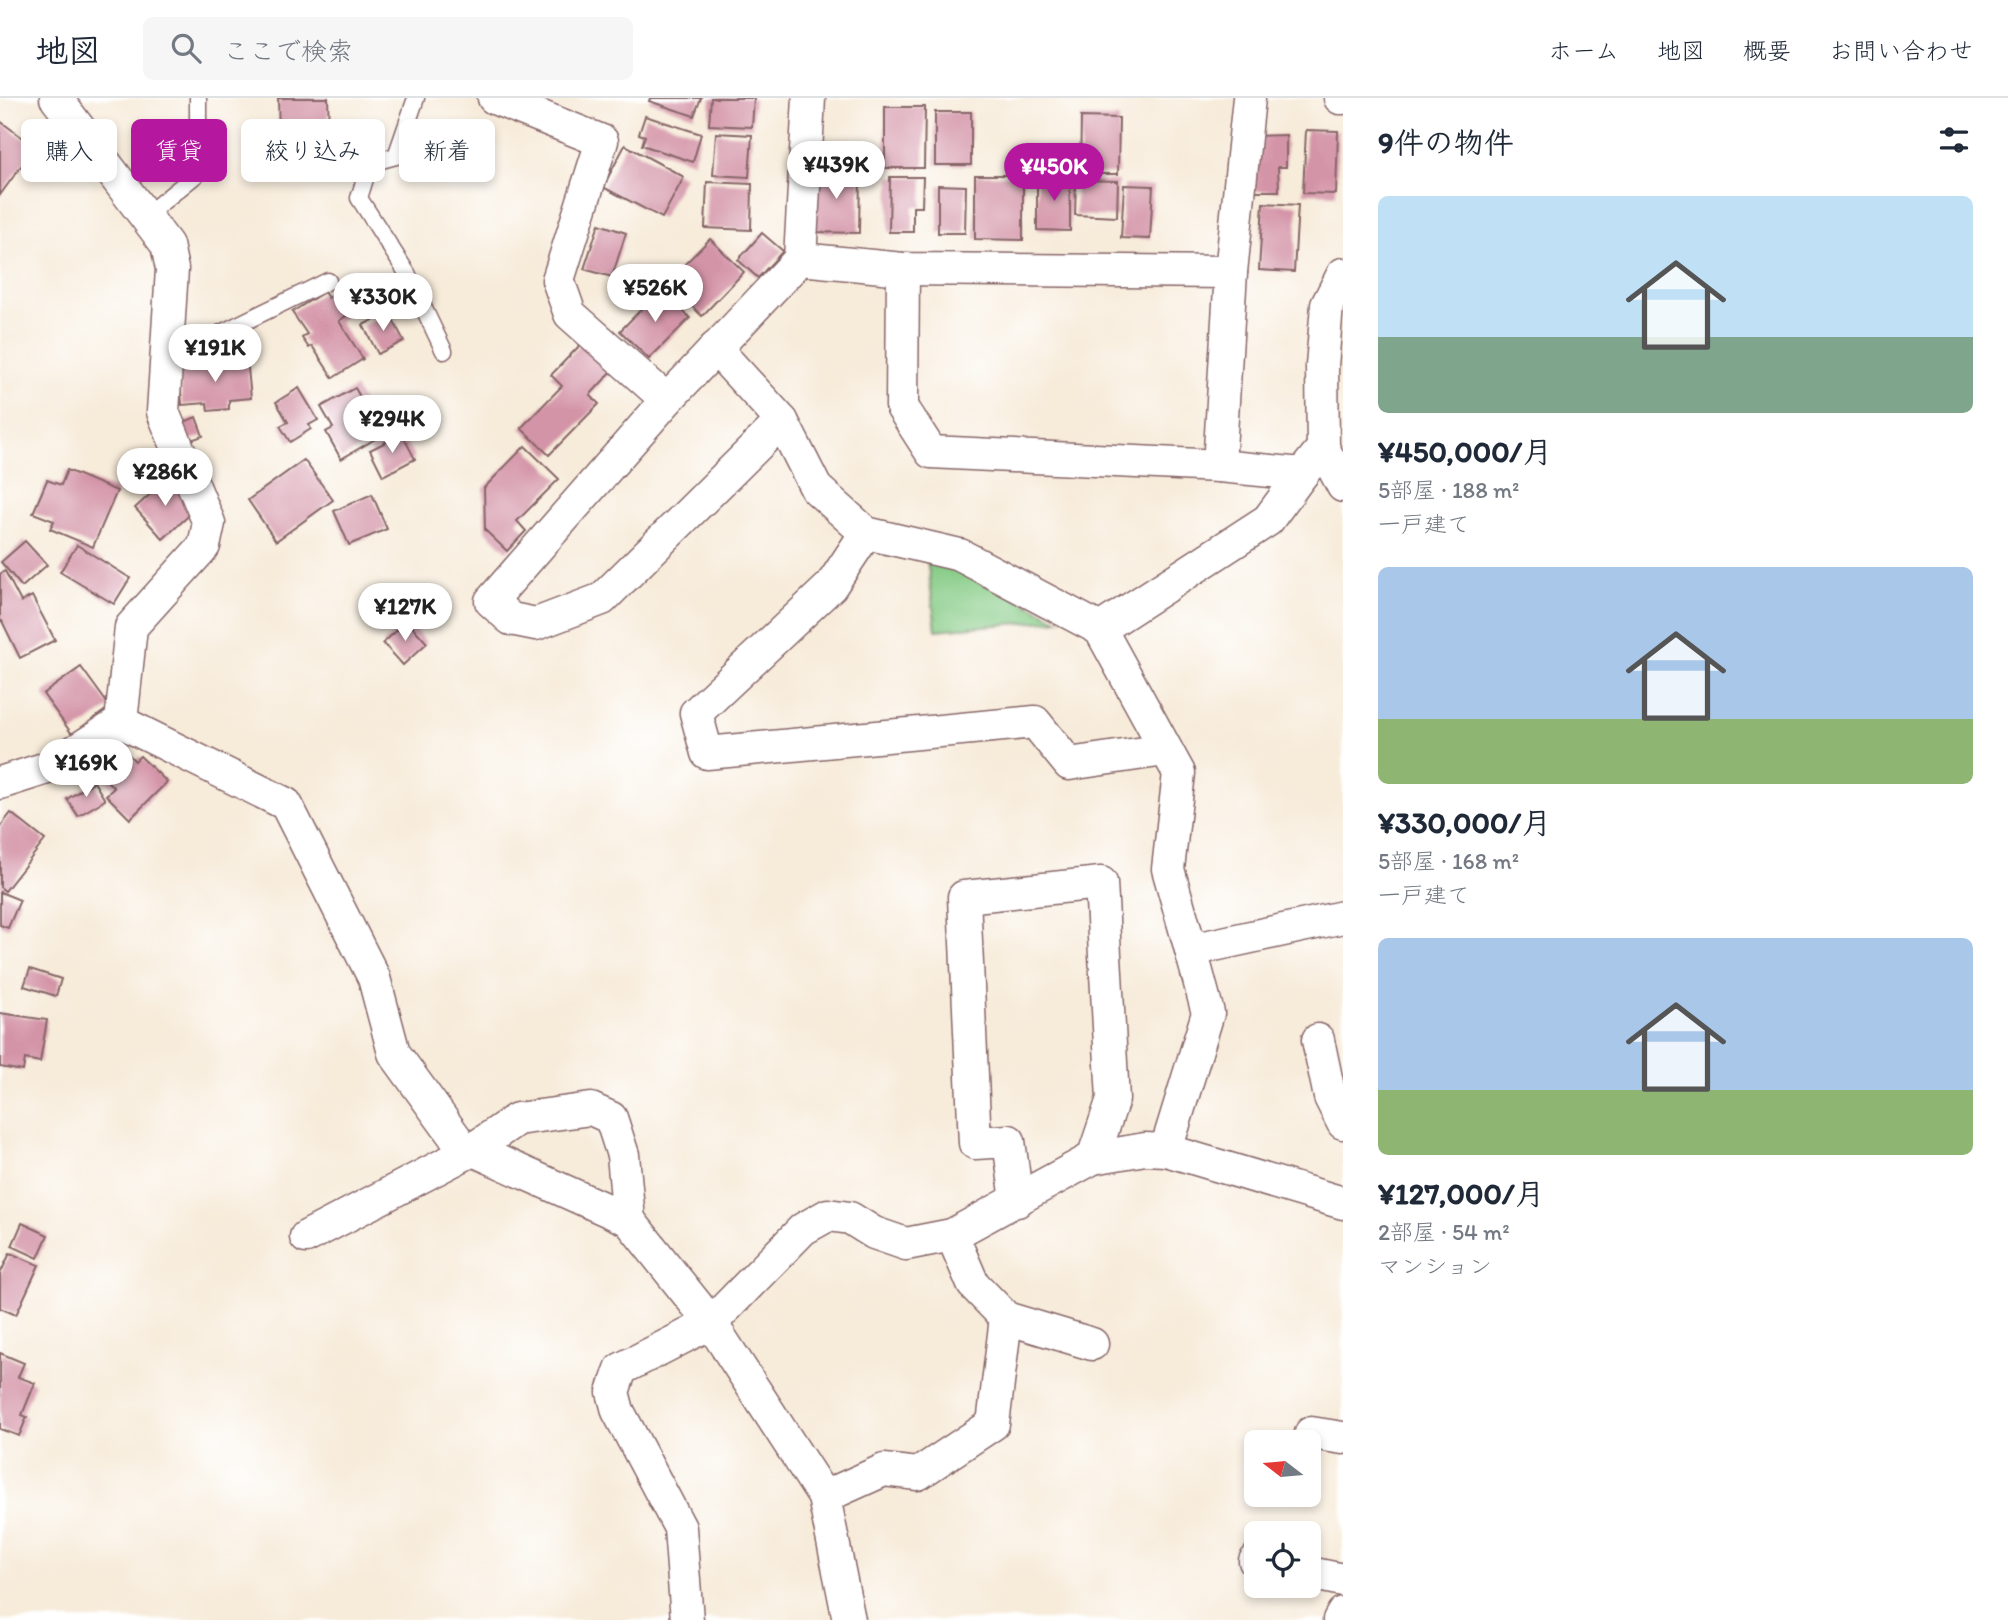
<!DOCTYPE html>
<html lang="ja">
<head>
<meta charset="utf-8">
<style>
  :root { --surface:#fff; --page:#f6f6f7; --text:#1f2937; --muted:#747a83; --line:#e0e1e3; --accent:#b5179e }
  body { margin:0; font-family:Itim,"Klee One",sans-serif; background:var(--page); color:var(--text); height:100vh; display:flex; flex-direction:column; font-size:26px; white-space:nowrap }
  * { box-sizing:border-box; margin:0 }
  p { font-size:23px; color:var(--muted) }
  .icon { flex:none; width:38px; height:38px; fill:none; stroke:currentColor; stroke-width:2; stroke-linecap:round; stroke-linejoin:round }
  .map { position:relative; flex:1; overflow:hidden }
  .details { display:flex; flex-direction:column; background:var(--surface); width:665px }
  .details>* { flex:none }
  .banner { position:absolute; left:21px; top:21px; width:665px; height:63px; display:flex; gap:14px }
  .needle { width:46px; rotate:286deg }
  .controls { position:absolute; left:1244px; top:1332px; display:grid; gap:14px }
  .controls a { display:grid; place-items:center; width:77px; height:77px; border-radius:10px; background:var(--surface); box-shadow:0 4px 10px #0003; font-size:35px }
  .price { position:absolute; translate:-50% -60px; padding:0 16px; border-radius:24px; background:#fff; color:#222; font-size:23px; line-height:46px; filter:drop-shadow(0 2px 4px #0008) }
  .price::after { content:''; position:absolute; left:50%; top:42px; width:21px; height:16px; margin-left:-10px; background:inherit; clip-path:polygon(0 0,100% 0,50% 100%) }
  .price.active { background:var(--accent); color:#fff }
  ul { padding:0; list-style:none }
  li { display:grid; align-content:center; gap:14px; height:371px; padding:0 35px }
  li span { display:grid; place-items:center; height:217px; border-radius:10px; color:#555 }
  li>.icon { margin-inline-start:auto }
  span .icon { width:126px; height:126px; fill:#fffc; stroke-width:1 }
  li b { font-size:30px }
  h2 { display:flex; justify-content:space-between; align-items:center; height:84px; padding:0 35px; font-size:30px }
  .tag { padding:0 24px; border-radius:10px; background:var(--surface); box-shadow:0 4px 10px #0003; font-size:24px; line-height:63px }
  .tag.active { background:var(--accent); color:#fff }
  header { display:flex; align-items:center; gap:42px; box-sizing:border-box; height:98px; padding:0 35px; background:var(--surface); border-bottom:2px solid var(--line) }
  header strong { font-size:33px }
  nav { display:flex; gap:38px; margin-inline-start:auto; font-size:24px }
  .search { width:490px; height:63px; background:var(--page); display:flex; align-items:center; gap:18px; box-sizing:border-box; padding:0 24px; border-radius:10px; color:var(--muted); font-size:26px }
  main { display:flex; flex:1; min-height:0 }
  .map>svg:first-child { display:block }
  .green { fill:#84ca84; stroke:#677458; stroke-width:2 }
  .building { fill:#d494a8 }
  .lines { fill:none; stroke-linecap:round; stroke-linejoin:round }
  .lane-casing { stroke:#876668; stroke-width:19 }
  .street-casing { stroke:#876668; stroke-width:35 }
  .lane { stroke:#fff; stroke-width:16 }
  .street { stroke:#fff; stroke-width:32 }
</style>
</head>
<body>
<header>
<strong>地図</strong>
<div class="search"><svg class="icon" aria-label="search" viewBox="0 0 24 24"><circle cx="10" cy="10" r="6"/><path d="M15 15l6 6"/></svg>ここで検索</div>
<nav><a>ホーム</a><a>地図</a><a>概要</a><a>お問い合わせ</a></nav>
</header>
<main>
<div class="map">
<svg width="1343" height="1522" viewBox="0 0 1343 1522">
  <rect width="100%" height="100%" fill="#fff"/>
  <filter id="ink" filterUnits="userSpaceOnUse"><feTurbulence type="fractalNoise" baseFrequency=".0143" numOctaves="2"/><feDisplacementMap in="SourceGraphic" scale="14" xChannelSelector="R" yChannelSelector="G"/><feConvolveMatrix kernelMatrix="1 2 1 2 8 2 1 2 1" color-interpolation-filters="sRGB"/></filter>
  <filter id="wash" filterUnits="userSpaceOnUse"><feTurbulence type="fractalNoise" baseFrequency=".00686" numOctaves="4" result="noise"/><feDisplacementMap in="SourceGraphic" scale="28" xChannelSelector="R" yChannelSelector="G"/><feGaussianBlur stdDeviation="1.57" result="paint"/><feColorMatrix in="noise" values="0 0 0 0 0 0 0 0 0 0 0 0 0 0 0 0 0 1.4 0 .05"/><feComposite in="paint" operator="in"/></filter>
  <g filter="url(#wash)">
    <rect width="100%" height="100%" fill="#f7ebd9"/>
    <path class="green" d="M927 461 958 470 1059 522 936 532Z"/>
    <g id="blocks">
      <g class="building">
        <path d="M278 0H328L329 32 279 34Z"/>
        <path d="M650 0H701L694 18 649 3Z"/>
        <path d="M711 0H754L752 29 709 27Z"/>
        <path d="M885 9H925L924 70H885Z"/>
        <rect x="935" y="14" width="36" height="53"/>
        <path d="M645 18 701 36 693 64 642 47 645 38 639 36Z"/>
        <path d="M1081 19 1119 20 1118 76H1080Z"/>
        <path d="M0 23 35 49 0 97Z"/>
        <path d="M1306 32 1338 33 1336 96 1303 95Z"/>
        <path d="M716 35 752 37 749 79 713 77Z"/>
        <path d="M1286 37V69H1278L1279 93H1251V38Z"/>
        <path d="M625 47 684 79 662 120 603 89Z"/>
        <path d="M815 68H843V76H860L859 135 814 134Z"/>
        <path d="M975 77H1023V142L975 141Z"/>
        <path d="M1037 78H1070V133L1037 132Z"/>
        <path d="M890 79H923L922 109H913V134H889Z"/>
        <path d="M1076 82 1118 83 1117 119 1075 117Z"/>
        <path d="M707 84 752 86 751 132 705 130Z"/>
        <path d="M938 87 966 88 965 135H938Z"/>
        <path d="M1124 87 1153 88 1150 141 1121 140Z"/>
        <path d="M1263 105 1298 107 1294 174 1259 172Z"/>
        <path d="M599 126 626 135 612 179 584 171Z"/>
        <path d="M762 135 783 153 758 180 738 162Z"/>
        <path d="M710 141 744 174 702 218 667 184Z"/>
        <path d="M661 191 690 220 649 261 620 233Z"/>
        <path d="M324 194 328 200 333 197 346 218 339 223 363 261 333 280 312 248 309 250 302 240 307 236 292 214Z"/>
        <path d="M389 214 404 243 378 256 363 227Z"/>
        <path d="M584 243 613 272 590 297 599 306 549 357 521 330 562 288 551 277Z"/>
        <path d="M247 261 251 300 229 302V311L208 313 207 305 182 307 179 268Z"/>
        <path d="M299 290 318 322 309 327 311 331 290 344 280 328 288 324 276 304Z"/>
        <path d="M355 290 382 337 341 361 326 334 333 330 321 309Z"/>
        <path d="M196 319 203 338 188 343 182 325Z"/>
        <path d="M402 336 415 361 383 378 370 352Z"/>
        <path d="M525 348 559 381 517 423 526 433 507 453 485 432 484 390Z"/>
        <path d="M304 362 333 402 276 443 248 402Z"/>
        <path d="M67 372 117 393 93 449 50 431 54 423 33 415 47 382 61 387Z"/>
        <path d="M168 380 196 411 163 441 135 410Z"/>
        <path d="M372 396 387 431 349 447 334 413Z"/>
        <path d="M25 443 47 467 22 489 1 464Z"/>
        <path d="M77 447 130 480 114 506 60 474Z"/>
        <path d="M5 473 21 504 32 498 55 542 20 560 2 523H0V476Z"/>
        <path d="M407 523 427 545 403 567 383 545Z"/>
        <path d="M81 569 110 609 72 636 43 596Z"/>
        <path d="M124 652 135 663 140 658 167 684 130 721 106 697 114 690 100 676Z"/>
        <path d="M94 684 105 702 78 718 67 701Z"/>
        <path d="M11 715 45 742 5 793 0 789V729Z"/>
        <path d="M0 794 20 802 8 830 0 827Z"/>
        <path d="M30 871 61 881 56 898 24 888Z"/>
        <path d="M0 915 47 922 40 964 25 961 23 973 0 969Z"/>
        <path d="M22 1125 48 1137 38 1160 12 1148Z"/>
        <path d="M10 1155 39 1167 16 1217 0 1210V1176Z"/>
        <path d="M0 1255 24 1265 18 1279 35 1285 22 1317 27 1319 19 1338 0 1331Z"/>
      </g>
    </g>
  </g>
  <g filter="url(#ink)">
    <use href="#blocks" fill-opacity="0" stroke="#876668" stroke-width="2"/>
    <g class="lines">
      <defs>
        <g id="lane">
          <path d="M416 0 396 58 370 65 359 100 407 175 444 253"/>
          <path d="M145 118 198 75V0"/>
          <path d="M169 247 215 238 328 183"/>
        </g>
        <g id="street">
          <path d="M56 0 167 147 172 171 163 314 209 425 204 448 131 529 121 624 286 706 374 880 394 955 460 1046 629 1122 711 1225 824 1399 849 1522"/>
          <path d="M494 0 602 43 558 182 570 216 667 302"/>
          <path d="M809 0 800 161 903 171 1231 174 1249 0"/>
          <path d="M1340 0H1343"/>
          <path d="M903 171 902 309 931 354 1219 368"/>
          <path d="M1231 174 1219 368 1302 376 1323 350"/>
          <path d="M1343 176 1327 207 1322 268 1323 350 1343 388"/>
          <path d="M715 250 782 323 816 390 866 435 960 457 1100 531 1268 422 1302 376"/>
          <path d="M782 323 602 501 536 526 511 521 491 503 667 302 800 161"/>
          <path d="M866 435 831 488 696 615 707 655 1035 624 1069 666 1165 652"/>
          <path d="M1100 531 1179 675 1168 771 1191 852"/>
          <path d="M0 685 50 669 121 624"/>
          <path d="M1318 942 1330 999 1343 1025"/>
          <path d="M1166 1052 1208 915 1191 852 1343 819"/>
          <path d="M1017 1103 1009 1043 975 1045 964 799 1101 785 1113 1001 1093 1060"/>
          <path d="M952 1137 973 1186 1006 1220 1092 1246"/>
          <path d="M306 1139 472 1052 517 1021 591 1011 611 1020 623 1057 629 1122"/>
          <path d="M1311 1335 1343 1340"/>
          <path d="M824 1399 884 1372 918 1376 993 1326 1006 1220"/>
          <path d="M1255 1463 1256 1464"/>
          <path d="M1309 1475 1343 1482"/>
          <path d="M687 1522 680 1430 618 1313 613 1294 621 1271 711 1225 803 1131 828 1117 850 1120 874 1135 906 1146 952 1137 1093 1060 1145 1051 1166 1052 1343 1105"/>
          <path d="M1339 1522 1343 1515"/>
        </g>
      </defs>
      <use href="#lane" class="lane-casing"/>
      <use href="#street" class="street-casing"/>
      <use href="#lane" class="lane"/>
      <use href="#street" class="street"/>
    </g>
  </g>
</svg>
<div class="controls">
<a><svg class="needle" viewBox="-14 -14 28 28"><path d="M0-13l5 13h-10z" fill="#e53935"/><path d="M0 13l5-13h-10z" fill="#747a83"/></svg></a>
<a><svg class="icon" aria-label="locate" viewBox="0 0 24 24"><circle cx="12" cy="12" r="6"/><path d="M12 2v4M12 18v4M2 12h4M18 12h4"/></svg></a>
</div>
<b class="price" style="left:836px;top:103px">¥439K</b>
<b class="price active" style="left:1054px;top:105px">¥450K</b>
<b class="price" style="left:655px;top:226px">¥526K</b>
<b class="price" style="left:383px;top:235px">¥330K</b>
<b class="price" style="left:215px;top:286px">¥191K</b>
<b class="price" style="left:392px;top:357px">¥294K</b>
<b class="price" style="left:165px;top:410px">¥286K</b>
<b class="price" style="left:405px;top:545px">¥127K</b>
<b class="price" style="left:86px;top:701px">¥169K</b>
<div class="banner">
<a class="tag">購入</a>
<a class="tag active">賃貸</a>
<a class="tag">絞り込み</a>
<a class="tag">新着</a>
</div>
</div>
<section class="details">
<h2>9件の物件<svg class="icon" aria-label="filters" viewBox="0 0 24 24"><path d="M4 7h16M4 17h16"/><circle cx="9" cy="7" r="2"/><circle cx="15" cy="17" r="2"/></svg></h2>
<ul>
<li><span style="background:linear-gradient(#bfe0f5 65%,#7fa58c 0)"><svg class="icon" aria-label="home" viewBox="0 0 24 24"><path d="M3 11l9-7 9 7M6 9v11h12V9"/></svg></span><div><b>¥450,000/月</b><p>5部屋 · 188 m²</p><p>一戸建て</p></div></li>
<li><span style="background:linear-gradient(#a9c7e8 70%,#8fb573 0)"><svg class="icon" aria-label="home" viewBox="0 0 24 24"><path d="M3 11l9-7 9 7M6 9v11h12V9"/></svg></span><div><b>¥330,000/月</b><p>5部屋 · 168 m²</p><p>一戸建て</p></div></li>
<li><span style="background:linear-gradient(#a9c7e8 70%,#8fb573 0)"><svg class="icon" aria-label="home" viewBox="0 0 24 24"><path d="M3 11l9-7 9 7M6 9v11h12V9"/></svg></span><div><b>¥127,000/月</b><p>2部屋 · 54 m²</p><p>マンション</p></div></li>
</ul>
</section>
</main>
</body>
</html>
